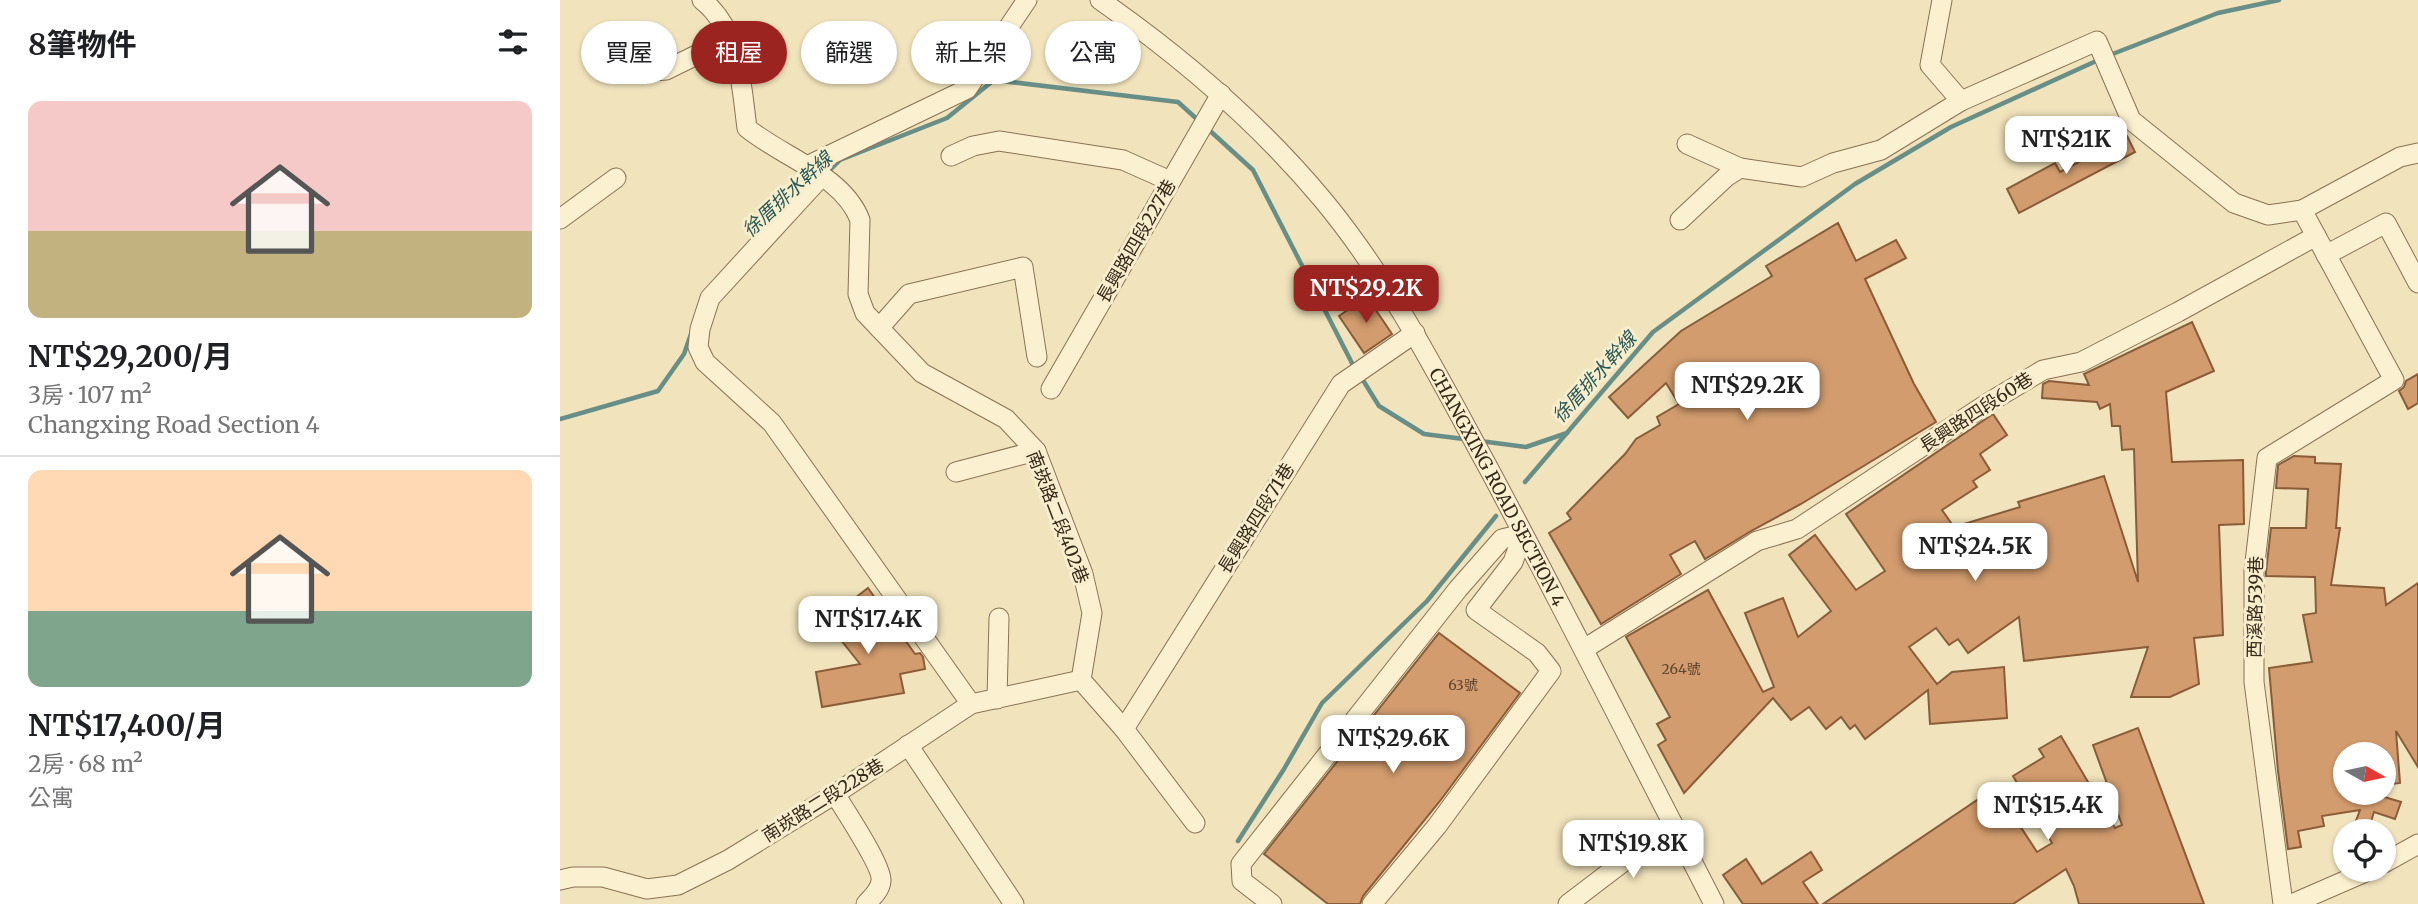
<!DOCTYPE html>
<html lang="zh-TW">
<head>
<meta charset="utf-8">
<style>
  :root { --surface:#fff; --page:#f2f2f2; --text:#202124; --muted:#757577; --line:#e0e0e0; --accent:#9c2420 }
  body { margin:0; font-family:Merriweather,"Noto Sans TC",serif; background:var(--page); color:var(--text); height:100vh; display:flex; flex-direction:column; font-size:26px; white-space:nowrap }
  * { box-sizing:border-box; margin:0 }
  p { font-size:23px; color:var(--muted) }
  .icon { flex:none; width:38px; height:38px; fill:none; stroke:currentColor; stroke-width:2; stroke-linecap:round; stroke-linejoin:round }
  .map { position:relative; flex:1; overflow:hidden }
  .sheet { display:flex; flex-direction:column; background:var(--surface); width:560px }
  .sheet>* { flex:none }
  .top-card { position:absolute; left:21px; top:21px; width:665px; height:63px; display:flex; gap:14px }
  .needle { width:46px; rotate:99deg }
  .buttons { position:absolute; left:1773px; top:742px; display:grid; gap:14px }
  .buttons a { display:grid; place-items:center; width:63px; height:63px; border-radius:50%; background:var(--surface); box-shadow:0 2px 5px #0004; font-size:35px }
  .price { position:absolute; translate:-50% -60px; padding:0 16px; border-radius:14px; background:#fff; color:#222; font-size:23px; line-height:46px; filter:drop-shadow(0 2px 4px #0008) }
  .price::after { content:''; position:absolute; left:50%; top:42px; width:21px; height:16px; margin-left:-10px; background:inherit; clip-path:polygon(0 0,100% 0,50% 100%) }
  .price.current { background:var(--accent); color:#fff }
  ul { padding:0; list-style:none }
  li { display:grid; align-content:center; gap:14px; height:371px; padding:0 28px }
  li+li { border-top:2px solid var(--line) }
  li span { display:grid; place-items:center; height:217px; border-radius:14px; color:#555 }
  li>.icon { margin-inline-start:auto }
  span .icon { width:126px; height:126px; fill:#fffc; stroke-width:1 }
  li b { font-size:30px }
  h2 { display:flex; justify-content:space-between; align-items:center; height:84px; padding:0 28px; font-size:30px }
  .tag { padding:0 24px; border-radius:32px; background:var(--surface); box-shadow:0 2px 5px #0004; font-size:24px; line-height:63px }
  .tag.current { background:var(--accent); color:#fff }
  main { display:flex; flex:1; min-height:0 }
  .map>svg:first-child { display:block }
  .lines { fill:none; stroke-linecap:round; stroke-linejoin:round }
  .stream { stroke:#678f87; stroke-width:4.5 }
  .building { fill:#d29c6e; stroke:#8a5c38; stroke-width:2 }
  .minor-casing { stroke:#897254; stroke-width:21 }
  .minor { stroke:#fbf0cf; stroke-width:19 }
  .labels { text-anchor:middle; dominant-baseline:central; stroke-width:6; stroke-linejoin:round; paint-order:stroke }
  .number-label { font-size:14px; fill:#5e462f }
  .street-label { font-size:18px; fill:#37291a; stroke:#f8edcc }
  .water-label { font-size:19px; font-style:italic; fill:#285857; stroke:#f8edcc }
</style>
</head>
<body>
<main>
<section class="sheet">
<h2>8筆物件<svg class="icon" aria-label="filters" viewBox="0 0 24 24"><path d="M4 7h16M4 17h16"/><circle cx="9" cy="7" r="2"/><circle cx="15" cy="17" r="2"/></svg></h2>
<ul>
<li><span style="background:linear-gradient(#f6c9c9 60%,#c2b280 0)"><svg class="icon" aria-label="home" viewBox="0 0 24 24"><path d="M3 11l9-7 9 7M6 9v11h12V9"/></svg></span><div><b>NT$29,200/月</b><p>3房 · 107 m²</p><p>Changxing Road Section 4</p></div></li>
<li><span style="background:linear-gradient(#ffd9b3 65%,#7fa58c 0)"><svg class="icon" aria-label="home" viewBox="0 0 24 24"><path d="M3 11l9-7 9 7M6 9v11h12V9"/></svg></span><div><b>NT$17,400/月</b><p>2房 · 68 m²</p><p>公寓</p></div></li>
</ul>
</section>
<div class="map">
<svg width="1858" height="904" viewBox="0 0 1858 904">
  <rect width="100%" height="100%" fill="#f1e3bc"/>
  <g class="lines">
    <g class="stream">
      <path d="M1550 55 1658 13 1719 0"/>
      <path d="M648 129 693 170 794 367"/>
      <path d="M267 173 280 160 387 118 434 80 618 102 639 121"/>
      <path d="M801 377 819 406 864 434 904 439"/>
      <path d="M0 419 98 391 124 354 131 334"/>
      <path d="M920 441 966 447 1007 433"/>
      <path d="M965 482 1093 332 1295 184 1391 127 1534 62"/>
      <path d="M678 841 724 769 762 703 867 601 936 516"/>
    </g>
  </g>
  <g class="building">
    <path d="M1567 136 1575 152 1459 213 1447 189 1495 163 1500 172Z"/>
    <path d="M1278 223 1296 261 1336 240 1346 258 1305 279 1354 384 1376 422 1241 504 1191 531 1145 559 1135 541 1110 555 1121 574 1041 624 989 533 1011 519 1007 513 1065 454 1076 439 1100 425 1097 417 1119 404 1106 383 1068 418 1049 397 1121 331 1212 276 1206 266Z"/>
    <path d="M807 297 832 334 804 353 779 316Z"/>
    <path d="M1632 322 1654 371 1606 392 1612 462 1683 460 1684 524 1659 525 1663 635 1634 638 1639 684 1610 697H1571L1588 647 1464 661 1459 617 1408 653 1398 639 1389 645 1376 628 1349 647 1377 684 1392 672 1444 667 1447 718 1370 724 1368 690 1305 739 1295 725 1290 729 1281 717 1266 729 1249 707 1231 720 1213 698 1124 793 1098 745 1106 740 1097 724 1110 717 1066 637 1148 590 1203 692 1214 687 1185 613 1223 598 1238 637 1271 611 1229 555 1255 535 1296 590 1325 571 1286 514 1433 414 1447 435 1420 454 1430 470 1413 481 1417 487 1382 510 1394 527 1460 507 1458 502 1544 476 1578 582 1574 449 1562 450 1560 426H1552L1550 404 1540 409 1537 402 1482 398 1483 384 1489 381 1529 385 1524 374Z"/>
    <path d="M1858 374V403L1848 409 1839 391 1844 387 1846 381Z"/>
    <path d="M1734 456 1755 457V463L1781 464 1776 528H1780L1771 585 1824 588 1826 605 1858 583V767L1836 731 1840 783 1824 785V754H1785V793H1811L1841 802 1835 819 1814 812 1808 831 1794 826 1800 810 1762 816 1764 826 1738 831 1741 847 1728 849 1718 771 1709 668 1752 662 1743 615 1756 613 1755 577 1706 576V572L1711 528H1746L1748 489 1716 488 1718 465Z"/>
    <path d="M308 588 355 654 360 653 363 657 365 669 340 674 344 693 262 707 256 672 300 664 277 635 285 627 276 613Z"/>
    <path d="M879 633 960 693 880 801 803 896 800 904H768L704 854Z"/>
    <path d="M1578 728 1644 904H1519L1514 886 1506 869 1453 904H1263L1435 788 1477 852 1492 843 1453 776 1484 757 1479 749 1501 736 1555 828 1562 825 1533 745Z"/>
    <path d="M1251 852 1262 870 1243 882 1258 904H1183L1163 875 1186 859 1202 884Z"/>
  </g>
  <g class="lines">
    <defs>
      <g id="minor">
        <path d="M142 0C180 30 181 84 187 128 222 157 283 175 300 220L298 294 305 313 362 373 446 419 476 451 523 574 532 613 521 680"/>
        <path id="s1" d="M540 0C623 58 698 122 763 200 831 282 878 376 929 469 1006 613 1079 759 1154 904"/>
        <path d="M1382 0 1370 65 1401 101 1537 41 1571 120 1674 203 1708 215 1742 210 1840 157 1858 153"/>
        <path d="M70 73 106 70 171 38"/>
        <path d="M391 156 413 146 439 141 563 160 610 181"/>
        <path d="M247 166 407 89 467 0"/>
        <path d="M1180 168 1242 177 1273 163 1321 150 1401 101"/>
        <path d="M261 177 150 298 140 329 138 347 145 362 212 423 411 704"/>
        <path d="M0 219 56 178"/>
        <path d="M1120 220 1166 177 1180 168 1127 144"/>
        <path d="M1766 255 1826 223 1858 283"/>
        <path d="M319 328 349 294 463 267 477 357"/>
        <path d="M491 389 661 94"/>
        <path d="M396 472 476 451"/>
        <path d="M1024 649 1197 541 1237 529 1428 403 1483 370 1521 362 1618 312 1756 236"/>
        <path d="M521 680 564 729 635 823"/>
        <path d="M437 699 439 618"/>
        <path d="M564 729 781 384 855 333"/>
        <path d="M348 745 454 904"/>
        <path d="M275 794C284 809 323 867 321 881 320 891 312 897 306 904"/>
        <path d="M1824 863 1858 844"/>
        <path d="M0 880 13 877H43L87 889 118 885 168 860 275 794 411 704 521 680"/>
        <path d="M712 904 682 881 681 864 898 589 942 539 963 534"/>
        <path d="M812 904 877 826 991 671 977 653 916 610 953 562 963 534"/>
        <path d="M1008 904 1113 824"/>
        <path d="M1723 904 1694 682V571L1707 458 1834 380 1742 210"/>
        <path d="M1732 904 1810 870"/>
      </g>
    </defs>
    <use href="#minor" class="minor-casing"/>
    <use href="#minor" class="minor"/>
  </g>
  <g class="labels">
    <g class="number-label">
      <text x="1121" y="669">264號</text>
      <text x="903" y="685">63號</text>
    </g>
    <g class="street-label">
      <text transform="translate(576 241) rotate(-60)">長興路四段227巷</text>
      <text transform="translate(1416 412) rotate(-33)">長興路四段60巷</text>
      <text stroke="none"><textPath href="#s1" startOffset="637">CHANGXING ROAD SECTION 4</textPath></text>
      <text transform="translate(498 517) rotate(69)">南崁路二段402巷</text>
      <text transform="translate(696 518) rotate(-58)">長興路四段71巷</text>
      <text transform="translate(1695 607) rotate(-89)">西溪路539巷</text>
      <text transform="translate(263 800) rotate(-32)">南崁路二段228巷</text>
    </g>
    <g class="water-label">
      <text transform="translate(227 194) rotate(-43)">徐厝排水幹線</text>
      <text transform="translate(1034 377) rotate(-48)">徐厝排水幹線</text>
    </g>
  </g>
</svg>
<div class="buttons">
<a><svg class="needle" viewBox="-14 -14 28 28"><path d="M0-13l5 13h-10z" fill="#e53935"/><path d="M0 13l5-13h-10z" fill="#757577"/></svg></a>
<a><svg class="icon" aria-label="locate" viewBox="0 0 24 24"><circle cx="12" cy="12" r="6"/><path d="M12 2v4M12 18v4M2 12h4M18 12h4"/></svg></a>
</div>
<b class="price" style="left:1506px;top:176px">NT$21K</b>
<b class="price current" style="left:806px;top:325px">NT$29.2K</b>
<b class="price" style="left:1187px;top:422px">NT$29.2K</b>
<b class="price" style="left:1415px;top:583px">NT$24.5K</b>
<b class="price" style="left:308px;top:656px">NT$17.4K</b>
<b class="price" style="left:833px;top:775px">NT$29.6K</b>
<b class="price" style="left:1488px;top:842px">NT$15.4K</b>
<b class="price" style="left:1073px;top:880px">NT$19.8K</b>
<div class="top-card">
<a class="tag">買屋</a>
<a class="tag current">租屋</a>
<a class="tag">篩選</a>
<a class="tag">新上架</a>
<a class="tag">公寓</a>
</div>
</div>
</main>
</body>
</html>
